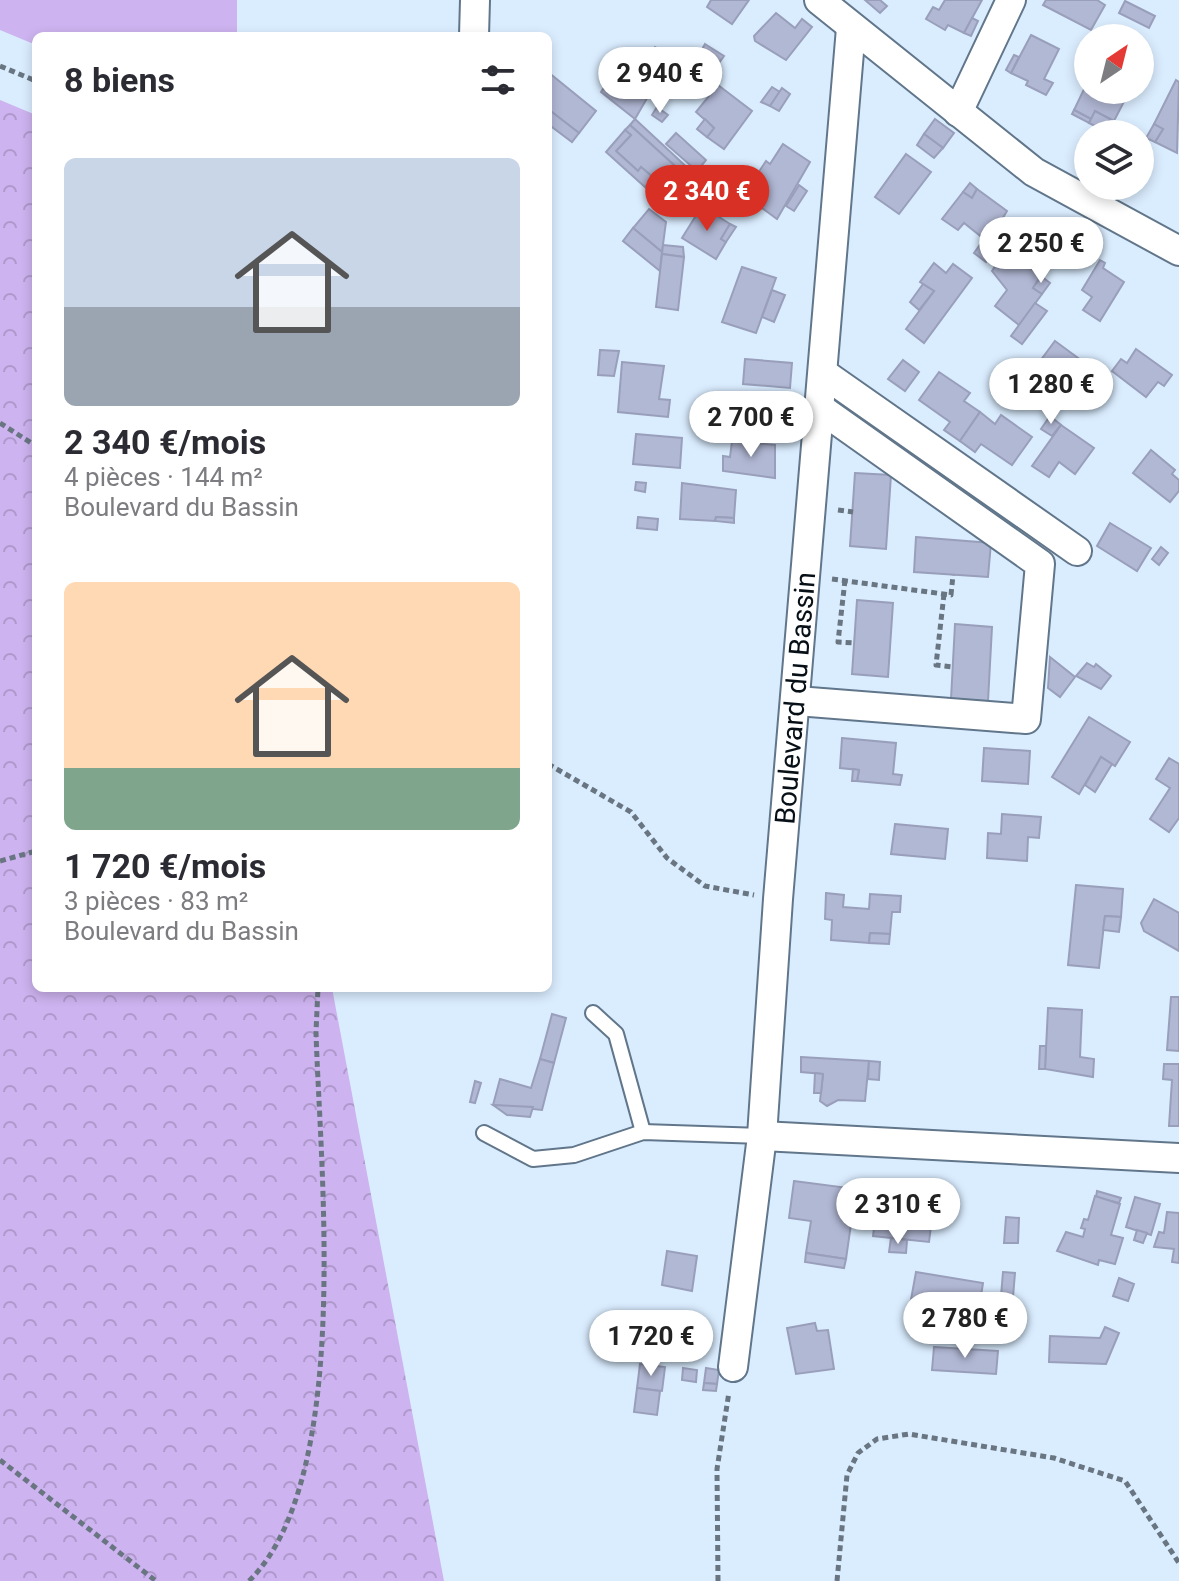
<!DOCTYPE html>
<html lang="fr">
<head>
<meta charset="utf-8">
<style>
  :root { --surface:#fff; --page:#f2f2f3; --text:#2b2b33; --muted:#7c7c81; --accent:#d93025 }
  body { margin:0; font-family:Roboto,sans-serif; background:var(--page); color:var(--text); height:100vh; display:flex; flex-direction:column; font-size:30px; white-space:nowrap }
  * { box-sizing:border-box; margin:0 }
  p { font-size:26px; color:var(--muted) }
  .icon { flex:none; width:44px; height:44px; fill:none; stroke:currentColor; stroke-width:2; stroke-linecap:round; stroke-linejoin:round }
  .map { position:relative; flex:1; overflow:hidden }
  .details { position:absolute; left:32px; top:32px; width:520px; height:960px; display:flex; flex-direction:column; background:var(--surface); border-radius:12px; box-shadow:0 4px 12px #0003 }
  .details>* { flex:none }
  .needle { width:52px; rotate:35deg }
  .buttons { position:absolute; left:1074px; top:24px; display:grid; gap:16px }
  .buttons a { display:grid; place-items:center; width:80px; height:80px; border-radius:50%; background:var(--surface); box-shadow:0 4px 12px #0003; font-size:40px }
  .price { position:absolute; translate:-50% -68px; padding:0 18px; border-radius:28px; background:#fff; color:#222; font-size:26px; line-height:52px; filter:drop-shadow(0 2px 4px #0008) }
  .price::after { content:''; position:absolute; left:50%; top:48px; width:24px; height:18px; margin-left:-12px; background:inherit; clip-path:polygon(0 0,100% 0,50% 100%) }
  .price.selected { background:var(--accent); color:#fff }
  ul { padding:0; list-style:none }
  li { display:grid; align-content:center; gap:16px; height:424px; padding:0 32px }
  li span { display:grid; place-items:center; height:248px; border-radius:12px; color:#555 }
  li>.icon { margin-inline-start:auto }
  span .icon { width:144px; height:144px; fill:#fffc; stroke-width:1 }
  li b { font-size:34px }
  h2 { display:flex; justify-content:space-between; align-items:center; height:96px; padding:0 32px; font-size:34px }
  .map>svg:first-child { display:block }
  .forest { fill:url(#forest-crowns) }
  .pitch { fill:#cdb3ef }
  .building { fill:#b1b8d4; stroke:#999fba; stroke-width:2 }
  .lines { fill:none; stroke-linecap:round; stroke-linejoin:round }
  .lane-casing { stroke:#61768a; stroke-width:18 }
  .street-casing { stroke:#61768a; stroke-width:32 }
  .path { stroke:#697682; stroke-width:5; stroke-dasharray:6 4; stroke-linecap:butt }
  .lane { stroke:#fff; stroke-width:14 }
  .street { stroke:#fff; stroke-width:28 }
  .labels { text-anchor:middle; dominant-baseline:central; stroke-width:7; stroke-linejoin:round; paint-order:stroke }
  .street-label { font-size:28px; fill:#081017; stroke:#daedff }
</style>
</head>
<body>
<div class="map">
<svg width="1179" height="1581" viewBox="0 0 1179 1581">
  <defs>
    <pattern id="forest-crowns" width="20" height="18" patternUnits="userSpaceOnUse" patternTransform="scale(2)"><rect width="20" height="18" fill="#cdb3ef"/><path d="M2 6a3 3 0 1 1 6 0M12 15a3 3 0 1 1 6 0" fill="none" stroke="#af99cc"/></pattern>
  </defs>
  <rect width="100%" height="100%" fill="#daedff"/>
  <path class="forest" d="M0 100 36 115V988H332L444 1581H0Z"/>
  <path class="pitch" d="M0 0H237V36H36V45L0 30Z"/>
  <g class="building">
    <path d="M711 0H749L732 24 707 7Z"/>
    <path d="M865 0H880L887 6 880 13Z"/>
    <path d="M945 0H982L964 33 948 25 945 30 926 19 933 7 939 10Z"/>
    <path d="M1046 0H1097L1105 5 1091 30 1043 5Z"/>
    <path d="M1125 1 1155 16 1149 28 1119 13Z"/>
    <path d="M776 13 795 28 802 19 812 27 786 60 755 41 754 36Z"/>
    <path d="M972 18 978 21 971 36 964 33Z"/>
    <path d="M1031 35 1059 49 1044 79 1053 83 1046 95 1026 85 1028 81 1011 73Z"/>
    <path d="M705 44 724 56 709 77 692 67Z"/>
    <path d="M655 47 671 56 653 88 644 83 651 71 643 66Z"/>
    <path d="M1014 55 1019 57 1011 73 1006 70Z"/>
    <path d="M548 72 596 111 579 133 548 109Z"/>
    <path d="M613 74 639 93 644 83 653 88 635 119 601 92Z"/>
    <path d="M1176 80 1179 82 1177 153 1155 142 1163 129 1154 124Z"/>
    <path d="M1087 83 1088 90H1130L1114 121 1095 111 1091 119 1074 110Z"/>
    <path d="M718 85 752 111 724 149 707 137 714 128 696 112Z"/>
    <path d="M772 87 780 92 770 106 761 102Z"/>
    <path d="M782 88 790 94 779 111 770 106Z"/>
    <path d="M657 107 668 115 662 122 652 115Z"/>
    <path d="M548 109 579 133 572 142 548 124Z"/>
    <path d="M1074 110 1091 119 1089 123 1072 114Z"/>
    <path d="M1095 111 1110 119 1103 130 1089 123Z"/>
    <path d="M635 119 691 171 686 176 630 125Z"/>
    <path d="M705 119 714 128 707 137 697 129Z"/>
    <path d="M935 119 954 133 943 148 924 134Z"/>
    <path d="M1154 124 1163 129 1155 142 1146 138Z"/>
    <path d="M630 125 686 176 668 196 658 187 652 193 645 187 654 178 641 167 638 171 616 151 631 135 625 130Z"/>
    <path d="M625 130 631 135 616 151 638 171 641 167 654 178 645 187 606 152Z"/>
    <path d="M676 133 706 160 697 171 666 144Z"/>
    <path d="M924 134 943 148 934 158 917 145Z"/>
    <path d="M783 144 810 162 777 219 755 203 746 215 728 203 737 191 743 196 766 161 770 164Z"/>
    <path d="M906 154 931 172 899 214 875 197Z"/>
    <path d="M970 183 977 189 972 198 963 192Z"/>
    <path d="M799 185 807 191 794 211 786 206Z"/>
    <path d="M977 189 1007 211 1001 221 1011 228 986 262 974 253 984 239 964 223 958 230 942 219 963 192 972 198Z"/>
    <path d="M702 206 730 224 721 239 726 242 716 259 682 238Z"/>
    <path d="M649 209 666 222 662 252 633 228Z"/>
    <path d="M730 224 736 227 726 242 721 239Z"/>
    <path d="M633 228 662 252 660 271 623 241Z"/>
    <path d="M663 245 683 247 684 257 662 254Z"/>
    <path d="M662 254 684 257 678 310 656 307Z"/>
    <path d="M1002 256 1015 265 1018 259 1041 276 1033 288 1042 294 1019 325 995 306 1007 290 992 271Z"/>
    <path d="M1100 260 1105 263 1103 268 1124 282 1100 321 1083 310 1092 297 1082 290Z"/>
    <path d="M934 263 946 273 953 264 972 278 924 343 906 329 934 291 920 282Z"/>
    <path d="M742 267 776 278 756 333 722 322Z"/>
    <path d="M1041 276 1050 283 1042 294 1033 288Z"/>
    <path d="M923 284 934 291 919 310 910 302Z"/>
    <path d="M772 290 785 295 774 322 762 317Z"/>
    <path d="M1035 303 1047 311 1022 344 1011 336Z"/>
    <path d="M1055 341 1097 372 1086 386 1074 377 1052 406 1023 384Z"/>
    <path d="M1136 349 1172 375 1164 386 1158 382 1146 397 1112 371 1121 359 1127 363Z"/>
    <path d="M600 350 619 351 614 376 598 375Z"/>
    <path d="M745 359 792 363 790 388 743 384Z"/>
    <path d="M903 360 919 372 905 391 888 379Z"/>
    <path d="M622 362 664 366 659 399 670 400 668 417 618 412Z"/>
    <path d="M939 372 970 393 964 401 980 412 960 441 944 430 950 422 919 400Z"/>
    <path d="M980 412 995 424 1001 415 1032 437 1012 465 981 444 975 452 960 441Z"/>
    <path d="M1050 416 1061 425 1052 436 1041 429Z"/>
    <path d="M1061 425 1094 448 1075 474 1059 462 1049 477 1032 466Z"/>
    <path d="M636 434 682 438 680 468 633 464Z"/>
    <path d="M732 441 775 445V478L723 471V456L730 457Z"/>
    <path d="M1151 450 1175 470 1172 474 1179 480V491L1170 502 1133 473Z"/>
    <path d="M855 473 891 475 886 549 850 546Z"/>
    <path d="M636 482 646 483 645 492 635 490Z"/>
    <path d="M682 483 736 490 734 518 716 517 715 521 680 519Z"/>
    <path d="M638 517 658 519 657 530 637 528Z"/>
    <path d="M716 517 734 518V523L715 521Z"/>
    <path d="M1110 523 1151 548 1137 571 1097 546Z"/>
    <path d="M916 537 991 543 988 577 914 572Z"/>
    <path d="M1161 547 1168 553 1159 565 1152 559Z"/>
    <path d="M857 600 893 603 888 677 852 674Z"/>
    <path d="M955 624 992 627 988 701 951 699Z"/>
    <path d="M1050 657 1075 677 1060 697 1048 688Z"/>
    <path d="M1087 663 1094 667 1096 664 1111 676 1101 689 1076 676Z"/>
    <path d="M1089 717 1130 742 1115 766 1101 757 1079 794 1052 777Z"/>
    <path d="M842 738 896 743 893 774 902 775 900 785 857 781 859 770 840 768Z"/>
    <path d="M984 748 1030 751 1028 784 982 781Z"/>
    <path d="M1101 757 1112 764 1095 792 1085 785Z"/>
    <path d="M1169 758 1179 764V818L1169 832 1150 819 1170 788 1156 779Z"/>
    <path d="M853 769 859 770 857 781H852Z"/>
    <path d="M1002 814 1041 817 1039 838 1028 837 1027 861 987 858 988 833 1001 834Z"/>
    <path d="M895 824 948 829 945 859 891 854Z"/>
    <path d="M1076 885 1123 889 1121 917 1105 916 1099 968 1068 965Z"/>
    <path d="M826 893 844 895 843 907 869 909 870 894 901 896 900 912H892L890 934 870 933 869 943 831 940 832 920 825 919Z"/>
    <path d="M1154 899 1179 913V951L1144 931 1141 923Z"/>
    <path d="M1105 916 1121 917 1119 932 1103 930Z"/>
    <path d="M870 933 890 934 889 944 869 943Z"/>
    <path d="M1171 997H1179V1051L1167 1050Z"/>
    <path d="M1048 1008 1082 1010 1080 1057 1094 1059 1093 1077 1045 1069Z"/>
    <path d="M552 1014 566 1018 554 1063 540 1059Z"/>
    <path d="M1040 1046H1046L1045 1069H1039Z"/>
    <path d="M801 1057 869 1061 865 1101 838 1100 827 1106 820 1101 823 1074 801 1072Z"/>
    <path d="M540 1059 554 1063 542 1110 493 1105 500 1079 531 1088Z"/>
    <path d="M869 1061 880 1062 879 1080 868 1079Z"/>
    <path d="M1164 1064H1179V1126H1169L1172 1080 1163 1079Z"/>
    <path d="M815 1073 823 1074 821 1093H814Z"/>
    <path d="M475 1081 481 1083 475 1103 470 1102Z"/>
    <path d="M493 1105 533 1107 530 1117 507 1115Z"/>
    <path d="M794 1181 856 1189 846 1259 806 1253 811 1221 789 1218Z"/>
    <path d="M879 1187 935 1194 929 1242 873 1236Z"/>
    <path d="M1097 1191 1121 1198 1119 1203 1096 1197Z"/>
    <path d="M1095 1196 1120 1204 1111 1235 1123 1238 1115 1264 1099 1260 1098 1265 1057 1251 1066 1232 1083 1237 1085 1229 1081 1228 1084 1219 1088 1220Z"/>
    <path d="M1135 1197 1160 1204 1151 1235 1126 1227Z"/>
    <path d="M1167 1212 1179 1213V1263L1172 1262 1174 1249 1154 1247 1159 1232 1164 1233Z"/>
    <path d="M1006 1217 1019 1218 1018 1243H1004Z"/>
    <path d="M1137 1230 1147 1233 1143 1243 1134 1240Z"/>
    <path d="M891 1238 907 1240 906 1253 889 1252Z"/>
    <path d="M667 1251 697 1256 692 1291 662 1285Z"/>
    <path d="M806 1253 846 1259 844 1268 805 1262Z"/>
    <path d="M916 1272 983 1283 976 1328 908 1316Z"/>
    <path d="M1003 1272 1015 1273 1013 1297 1001 1296Z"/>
    <path d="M1119 1278 1134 1284 1128 1301 1113 1296Z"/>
    <path d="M815 1323 817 1331 828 1330 834 1369 796 1374 787 1328Z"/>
    <path d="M1105 1327 1119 1333 1106 1364 1049 1362 1050 1336 1100 1338Z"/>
    <path d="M934 1347 998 1351 996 1374 932 1370Z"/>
    <path d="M640 1364 665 1367 662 1391 637 1388Z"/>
    <path d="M683 1368 697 1370 696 1382 682 1380Z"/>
    <path d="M706 1368 719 1370 717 1384 704 1383Z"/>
    <path d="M704 1383 717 1384 716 1391 703 1390Z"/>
    <path d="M637 1388 660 1391 657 1415 634 1412Z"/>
  </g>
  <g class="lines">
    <defs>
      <g id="lane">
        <path d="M593 1013 616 1034 643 1132"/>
        <path d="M484 1133 533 1159 574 1155 643 1132 762 1136"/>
      </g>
      <g id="street">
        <path d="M819 0 1034 172 1179 251"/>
        <path d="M474 36 475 0"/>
        <path d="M958 112 1011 0"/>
        <path d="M823 373 1077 551"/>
        <path d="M797 701 1026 719 1040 564 821 409"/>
        <path d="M762 1136 1179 1158"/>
        <path id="s1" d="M733 1367 762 1136 778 899 851 28"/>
      </g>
    </defs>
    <use href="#lane" class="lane-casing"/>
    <use href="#street" class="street-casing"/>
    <g class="path">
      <path d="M0 66 36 81"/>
      <path d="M0 423 36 446"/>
      <path d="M838 510 853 512"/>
      <path d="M832 579 951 595 953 575"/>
      <path d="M845 580 838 642 854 643"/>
      <path d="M944 594 936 665 953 667"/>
      <path d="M548 764 631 812 667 858 705 886 754 895"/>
      <path d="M0 861 36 851"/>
      <path d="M0 1460 156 1581"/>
      <path d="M249 1581C353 1479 320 1170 316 1032L318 988"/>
      <path d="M718 1581 717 1469 729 1392"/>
      <path d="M837 1581 847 1475 858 1453 877 1439 909 1434 1054 1458 1125 1481 1179 1563"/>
    </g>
    <use href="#lane" class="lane"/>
    <use href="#street" class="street"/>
  </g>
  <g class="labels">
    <g class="street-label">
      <text stroke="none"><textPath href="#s1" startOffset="672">Boulevard du Bassin</textPath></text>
    </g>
  </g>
</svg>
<div class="buttons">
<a><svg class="needle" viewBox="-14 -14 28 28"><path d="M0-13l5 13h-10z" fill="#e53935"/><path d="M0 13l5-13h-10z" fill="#7c7c81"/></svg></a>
<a><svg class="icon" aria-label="layers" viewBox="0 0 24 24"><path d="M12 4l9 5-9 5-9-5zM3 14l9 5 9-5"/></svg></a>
</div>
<b class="price" style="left:660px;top:115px">2 940 €</b>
<b class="price selected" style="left:707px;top:233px">2 340 €</b>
<b class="price" style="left:1041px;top:285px">2 250 €</b>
<b class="price" style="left:1051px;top:426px">1 280 €</b>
<b class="price" style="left:751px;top:459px">2 700 €</b>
<b class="price" style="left:898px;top:1246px">2 310 €</b>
<b class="price" style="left:965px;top:1360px">2 780 €</b>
<b class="price" style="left:651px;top:1378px">1 720 €</b>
<section class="details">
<h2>8 biens<svg class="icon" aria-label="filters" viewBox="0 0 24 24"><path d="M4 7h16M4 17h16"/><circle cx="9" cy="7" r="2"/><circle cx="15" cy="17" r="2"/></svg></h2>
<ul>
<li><span style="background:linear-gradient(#c9d6e8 60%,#9aa5b1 0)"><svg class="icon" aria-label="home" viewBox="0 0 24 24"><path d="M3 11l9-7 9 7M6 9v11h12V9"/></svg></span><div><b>2 340 €/mois</b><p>4 pièces · 144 m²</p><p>Boulevard du Bassin</p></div></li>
<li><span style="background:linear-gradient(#ffd9b3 75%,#7fa58c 0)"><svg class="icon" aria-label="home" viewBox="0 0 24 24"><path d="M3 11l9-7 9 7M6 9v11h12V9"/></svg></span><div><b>1 720 €/mois</b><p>3 pièces · 83 m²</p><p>Boulevard du Bassin</p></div></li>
</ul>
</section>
</div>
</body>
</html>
